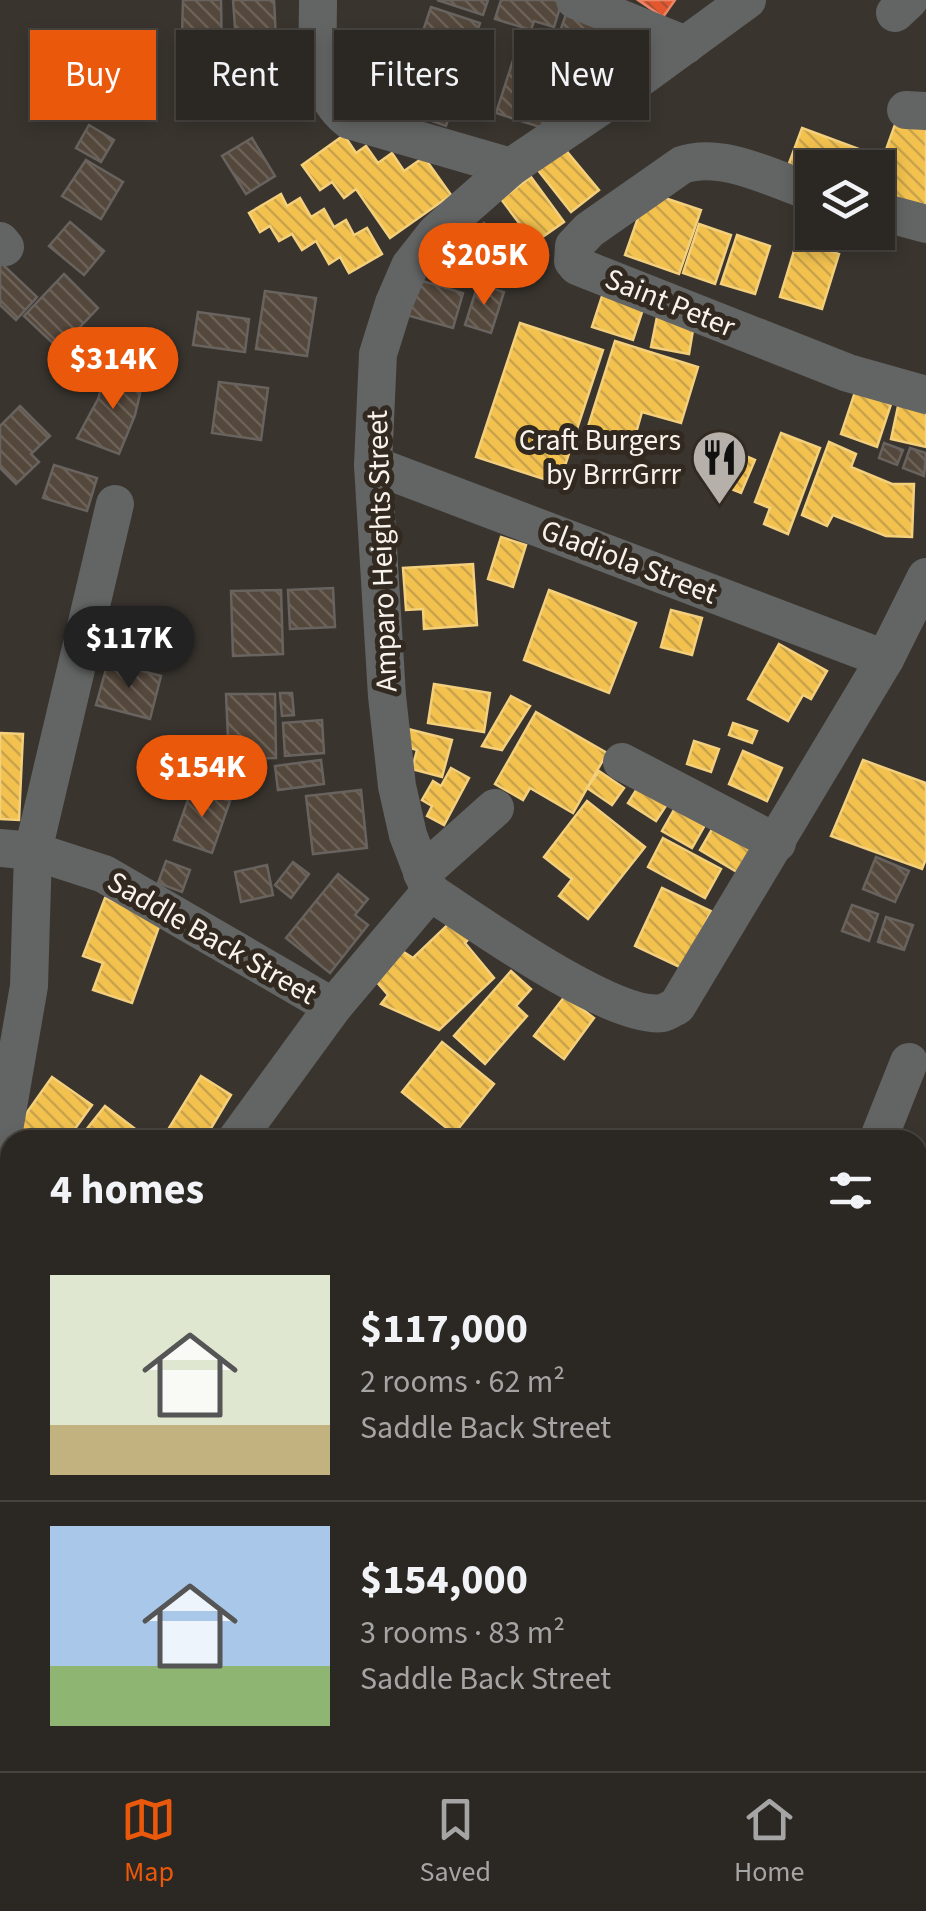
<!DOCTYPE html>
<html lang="en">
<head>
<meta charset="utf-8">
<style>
  :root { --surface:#2b2722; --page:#332f2a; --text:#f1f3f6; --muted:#a6a5a5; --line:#474440; --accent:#ea580c }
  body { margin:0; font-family:"Source Sans 3",sans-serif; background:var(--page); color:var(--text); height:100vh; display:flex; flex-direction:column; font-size:38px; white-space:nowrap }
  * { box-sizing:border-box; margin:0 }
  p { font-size:32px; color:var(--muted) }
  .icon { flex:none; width:55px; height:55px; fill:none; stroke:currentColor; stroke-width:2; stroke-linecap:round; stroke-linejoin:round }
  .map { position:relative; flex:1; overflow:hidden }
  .panel { position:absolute; left:0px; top:1130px; width:928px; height:642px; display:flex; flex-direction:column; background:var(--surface); border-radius:30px 30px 0 0; box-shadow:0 5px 15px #0003,0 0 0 2px var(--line) }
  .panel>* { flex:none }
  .banner { position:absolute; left:30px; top:30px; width:868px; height:90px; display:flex; gap:20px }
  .controls { position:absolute; left:795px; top:150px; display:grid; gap:20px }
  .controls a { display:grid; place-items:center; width:100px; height:100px; border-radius:0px; background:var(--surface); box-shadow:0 5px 15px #0003,0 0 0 2px var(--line); font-size:50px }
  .price { position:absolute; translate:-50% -85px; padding:0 22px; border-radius:35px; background:var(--accent); color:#fff; font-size:32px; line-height:65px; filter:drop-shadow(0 2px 5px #0008) }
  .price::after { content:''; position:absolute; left:50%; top:60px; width:30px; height:22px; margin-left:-15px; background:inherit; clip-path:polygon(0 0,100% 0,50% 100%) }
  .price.active { background:#222; color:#fff }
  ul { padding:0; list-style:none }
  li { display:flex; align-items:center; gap:30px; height:250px; padding:0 50px }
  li+li { border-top:2px solid var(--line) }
  li span { display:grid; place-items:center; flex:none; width:280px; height:200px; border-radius:0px; color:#555 }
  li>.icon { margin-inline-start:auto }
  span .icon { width:120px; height:120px; fill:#fffc; stroke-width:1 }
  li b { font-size:42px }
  h2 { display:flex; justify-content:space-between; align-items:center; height:120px; padding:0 50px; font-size:42px }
  .tag { padding:0 35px; border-radius:0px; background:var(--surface); box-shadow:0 5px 15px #0003,0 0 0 2px var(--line); font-size:35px; line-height:90px }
  .tag.active { background:var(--accent); color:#fff }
  .dock { display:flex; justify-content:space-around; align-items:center; height:140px; border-top:2px solid var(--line); background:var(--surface); font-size:28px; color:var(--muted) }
  .dock a { display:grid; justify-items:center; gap:5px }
  .dock .active { color:var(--accent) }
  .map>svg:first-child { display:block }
  .homes { fill:url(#homes-back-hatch); stroke:#f4d07d; stroke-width:2.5 }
  .shops { fill:url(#shops-back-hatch); stroke:#ea8667; stroke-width:2.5 }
  .building { fill:url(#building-back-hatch); stroke:#68635f; stroke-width:2.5 }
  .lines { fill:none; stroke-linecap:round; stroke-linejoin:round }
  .minor { stroke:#636464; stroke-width:38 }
  .labels { text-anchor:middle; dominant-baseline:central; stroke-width:10; stroke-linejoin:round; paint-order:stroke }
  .street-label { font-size:30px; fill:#f8f3ec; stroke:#322a20 }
  .poi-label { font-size:30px; fill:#f8f3ec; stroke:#322a20; text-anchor:end }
</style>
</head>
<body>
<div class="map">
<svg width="926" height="1771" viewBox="0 0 926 1771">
  <defs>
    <pattern id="homes-back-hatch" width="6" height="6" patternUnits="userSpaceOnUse" patternTransform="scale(2.5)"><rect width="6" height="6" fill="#f2c14e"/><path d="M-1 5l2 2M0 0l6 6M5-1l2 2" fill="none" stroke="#c8a34c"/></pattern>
    <pattern id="shops-back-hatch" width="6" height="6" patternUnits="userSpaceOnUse" patternTransform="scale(2.5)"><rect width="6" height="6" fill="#e4572e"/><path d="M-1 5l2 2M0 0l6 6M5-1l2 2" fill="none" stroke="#ae5237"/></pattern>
    <pattern id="building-back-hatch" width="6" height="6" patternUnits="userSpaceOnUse" patternTransform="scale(2.5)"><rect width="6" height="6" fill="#54473b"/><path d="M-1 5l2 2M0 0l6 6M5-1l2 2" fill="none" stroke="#6d6258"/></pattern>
  </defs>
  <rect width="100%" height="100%" fill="#39342e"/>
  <g class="homes">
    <path d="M897 119 926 129V202L923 210 881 195 893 162 883 158Z"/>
    <path d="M802 128 875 155 870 168H812V176L788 166Z"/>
    <path d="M344 135 356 153 366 146 378 163 392 153 404 171 424 157 451 195 390 238 356 189 344 198 332 182 320 190 302 165Z"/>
    <path d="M564 148 599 190 571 212 537 169Z"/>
    <path d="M531 177 564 222 534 243 501 199Z"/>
    <path d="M647 192 701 210 679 274 625 255Z"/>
    <path d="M281 194 287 206 300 198 311 217 324 209 334 227 346 220 354 235 367 228 382 254 349 273 340 257 329 264 316 241 302 250 292 234 279 241 270 226 260 232 249 213Z"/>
    <path d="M699 224 731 235 715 284 683 273Z"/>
    <path d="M737 235 770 246 755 294 721 284Z"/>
    <path d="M797 241 839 254 822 309 780 297Z"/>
    <path d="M604 290 645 303 633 340 592 327Z"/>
    <path d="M658 312 695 318 689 354 651 347Z"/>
    <path d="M520 323 603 350 559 484 476 457Z"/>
    <path d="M615 341 698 367 681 423 642 412 632 447 586 433Z"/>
    <path d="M858 383 894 395 877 447 841 434Z"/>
    <path d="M900 397 926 403V447L891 439Z"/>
    <path d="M781 433 820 448 788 534 764 524 770 508 755 502Z"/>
    <path d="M829 442 856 454 851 467 892 484H914L912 537 886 536 833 515 827 526 802 515Z"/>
    <path d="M722 446 755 460 741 493 711 481Z"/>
    <path d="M501 537 526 545 513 587 488 579Z"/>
    <path d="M473 564 477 625 424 629 423 609 406 610 403 568Z"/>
    <path d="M549 590 636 623 609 693 524 660Z"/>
    <path d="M671 610 702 618 692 655 661 647Z"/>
    <path d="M779 644 827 671 811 699 803 695 788 721 748 699Z"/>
    <path d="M434 684 490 693 484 732 428 723Z"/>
    <path d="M511 696 530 706 502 750 482 746Z"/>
    <path d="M536 712 607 753 573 813 530 788 523 800 495 784Z"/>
    <path d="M733 723 757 731 752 743 729 735Z"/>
    <path d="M408 729 452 740 442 777 412 769 417 750 404 746Z"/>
    <path d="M0 733 23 734 19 820 0 819Z"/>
    <path d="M694 741 719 749 711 772 687 764Z"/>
    <path d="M743 751 782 768 767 801 729 784Z"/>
    <path d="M863 760 926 783V859L922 869 831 836Z"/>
    <path d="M451 768 469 778 444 825 427 816 432 806 422 800 433 781 441 786Z"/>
    <path d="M599 771 624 788 612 805 587 788Z"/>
    <path d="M643 779 671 798 656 821 628 803Z"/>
    <path d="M587 801 645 847 588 919 559 896 572 879 544 857Z"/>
    <path d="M679 801 709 818 692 848 662 831Z"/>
    <path d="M718 819 760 845 742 875 700 850Z"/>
    <path d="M663 838 721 869 705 898 648 867Z"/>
    <path d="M662 888 711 911 684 969 635 946Z"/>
    <path d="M105 898 162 918 132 1003 93 990 103 963 83 956Z"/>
    <path d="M459 914 476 931 465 943 494 978 439 1030 381 1004 388 995 375 980 399 949 413 958Z"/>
    <path d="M511 971 531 989 516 1006 527 1016 485 1064 454 1036Z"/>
    <path d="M565 996 594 1018 564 1059 534 1036Z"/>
    <path d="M442 1042 494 1084 454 1134 402 1092Z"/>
    <path d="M201 1076 231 1095 204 1140H166L163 1138Z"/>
    <path d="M52 1077 92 1105 67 1140H33L16 1128Z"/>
    <path d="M105 1106 134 1128 125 1140H78Z"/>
    <path d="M3 1191 10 1194V1229L0 1224Z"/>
  </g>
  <path class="shops" d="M638 0H675L663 17Z"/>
  <g class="building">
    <path d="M183 0H221L222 59 239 57 242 69 207 84 200 71 181 72Z"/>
    <path d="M233 0H274L276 38 236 41Z"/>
    <path d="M437 0H488L483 15Z"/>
    <path d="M501 0H560L562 1 554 27 534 21 531 30 495 19Z"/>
    <path d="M569 6 601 17 586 59 554 48Z"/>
    <path d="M431 7 480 23 446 126 397 109Z"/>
    <path d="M608 19 630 27 614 70 592 61Z"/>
    <path d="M518 45 568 61 546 129 496 113Z"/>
    <path d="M89 125 114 140 101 162 76 148Z"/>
    <path d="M252 138 275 176 246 194 222 156Z"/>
    <path d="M86 160 123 182 101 219 62 196Z"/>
    <path d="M70 222 104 251 84 275 49 246Z"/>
    <path d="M484 223 508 258 483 275 459 240Z"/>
    <path d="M438 256 464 267 458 283 431 272Z"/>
    <path d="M0 262 37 297 16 320 0 305Z"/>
    <path d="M64 274 98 308 59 349 24 316Z"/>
    <path d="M416 279 463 293 453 328 406 315Z"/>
    <path d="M478 284 504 292 491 333 465 325Z"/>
    <path d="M265 291 316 298 307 356 256 349Z"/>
    <path d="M198 312 249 319 245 352 193 345Z"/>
    <path d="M107 369 143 381 135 415 119 454 77 438 98 399Z"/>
    <path d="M219 382 268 388 261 440 212 433Z"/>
    <path d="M20 406 50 436 31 454 39 462 16 484 0 468V426Z"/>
    <path d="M884 443 903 450 897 465 879 458Z"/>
    <path d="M910 448 926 453 924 476 903 468Z"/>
    <path d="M54 465 97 478 87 511 43 498Z"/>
    <path d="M333 588 335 627 290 629 288 590Z"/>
    <path d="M281 590 283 654 233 656 231 591Z"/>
    <path d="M108 662 161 676 150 719 96 705Z"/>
    <path d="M280 693H292L294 715 282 716Z"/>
    <path d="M226 694H275L276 758 229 759Z"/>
    <path d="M322 720 324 753 285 756 283 723Z"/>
    <path d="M321 760 324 784 278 790 275 766Z"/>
    <path d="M192 788 230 801 212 853 174 840Z"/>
    <path d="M361 790 367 848 313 854 306 796Z"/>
    <path d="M876 857 909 871 895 902 863 889Z"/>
    <path d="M166 861 190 870 182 892 158 883Z"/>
    <path d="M293 862 309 874 291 898 275 885Z"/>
    <path d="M267 865 273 895 241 902 235 872Z"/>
    <path d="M338 874 368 899 355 915 368 925 330 973 286 938Z"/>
    <path d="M852 905 878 914 869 941 842 931Z"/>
    <path d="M886 917 913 925 904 950 878 942Z"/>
  </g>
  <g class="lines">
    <g class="minor">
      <path d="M318 0C318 43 312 91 349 120L511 167"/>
      <path d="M575 0 686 45"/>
      <path d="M895 13 909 0"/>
      <path d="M906 110 926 111"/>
      <path d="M812 192C773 179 722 151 682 165L589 230 574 246 573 261 577 266 848 373 926 395"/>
      <path d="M878 211 926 224"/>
      <path d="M0 241 5 247"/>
      <path d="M373 465 885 659"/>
      <path d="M622 762 777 843"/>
      <path d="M0 848 33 851 104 874 333 1007"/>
      <path d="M422 873 495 808"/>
      <path d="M430 892C475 921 613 1021 663 1013 664 1013 675 1007 677 1006L885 659 926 577"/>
      <path d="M0 1137 4 1130 29 986 33 851 115 504"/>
      <path d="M236 1140 333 1007 430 892 408 835 397 786 387 696 373 465 378 354 394 303 410 266 436 233 511 167 606 103 747 0"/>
      <path d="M878 1140 909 1062"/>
      <path d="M918 1422 926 1419"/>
      <path d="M0 1597 10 1599"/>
      <path d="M54 1762 61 1771"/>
    </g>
  </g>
  <defs>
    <symbol id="restaurant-pin" viewBox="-11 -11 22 30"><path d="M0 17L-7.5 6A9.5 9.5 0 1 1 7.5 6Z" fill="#b5b0aa" stroke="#322a20"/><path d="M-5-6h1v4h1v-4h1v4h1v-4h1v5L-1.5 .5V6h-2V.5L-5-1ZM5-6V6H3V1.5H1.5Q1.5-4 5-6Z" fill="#111"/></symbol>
  </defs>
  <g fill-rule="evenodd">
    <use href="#restaurant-pin" x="688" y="426" width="63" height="86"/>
  </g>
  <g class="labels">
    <g class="street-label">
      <text transform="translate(670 303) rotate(22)">Saint Peter</text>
      <text transform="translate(382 551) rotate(-92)">Amparo Heights Street</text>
      <text transform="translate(629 562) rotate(21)">Gladiola Street</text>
      <text transform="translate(212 938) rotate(30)">Saddle Back Street</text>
    </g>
    <g class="poi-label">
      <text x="681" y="440">Craft Burgers<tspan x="681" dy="34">by BrrrGrrr</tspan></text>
    </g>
  </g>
</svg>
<div class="controls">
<a><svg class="icon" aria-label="layers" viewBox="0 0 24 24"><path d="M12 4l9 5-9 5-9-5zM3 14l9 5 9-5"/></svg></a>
</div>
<b class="price" style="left:484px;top:308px">$205K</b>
<b class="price" style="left:113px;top:412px">$314K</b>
<b class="price active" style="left:129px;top:691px">$117K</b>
<b class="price" style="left:202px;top:820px">$154K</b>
<div class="banner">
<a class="tag active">Buy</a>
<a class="tag">Rent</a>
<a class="tag">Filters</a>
<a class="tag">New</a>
</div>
<section class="panel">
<h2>4 homes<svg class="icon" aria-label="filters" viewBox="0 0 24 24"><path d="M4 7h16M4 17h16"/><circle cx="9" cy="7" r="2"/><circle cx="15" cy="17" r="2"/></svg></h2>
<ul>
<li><span style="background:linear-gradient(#dfe7d0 75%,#c2b280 0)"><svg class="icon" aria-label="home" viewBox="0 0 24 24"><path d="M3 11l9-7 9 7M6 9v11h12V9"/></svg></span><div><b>$117,000</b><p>2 rooms · 62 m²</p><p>Saddle Back Street</p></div></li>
<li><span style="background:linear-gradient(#a9c7e8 70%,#8fb573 0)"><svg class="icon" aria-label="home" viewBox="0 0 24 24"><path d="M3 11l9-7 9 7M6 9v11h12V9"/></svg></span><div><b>$154,000</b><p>3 rooms · 83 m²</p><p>Saddle Back Street</p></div></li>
</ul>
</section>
</div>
<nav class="dock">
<a class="active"><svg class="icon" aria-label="map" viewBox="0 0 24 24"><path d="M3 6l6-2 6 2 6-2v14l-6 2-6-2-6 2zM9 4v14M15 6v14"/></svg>Map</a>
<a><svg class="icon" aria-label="saved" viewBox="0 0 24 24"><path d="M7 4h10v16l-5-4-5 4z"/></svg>Saved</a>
<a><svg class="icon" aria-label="home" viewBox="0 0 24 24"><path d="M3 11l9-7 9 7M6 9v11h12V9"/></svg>Home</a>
</nav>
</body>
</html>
